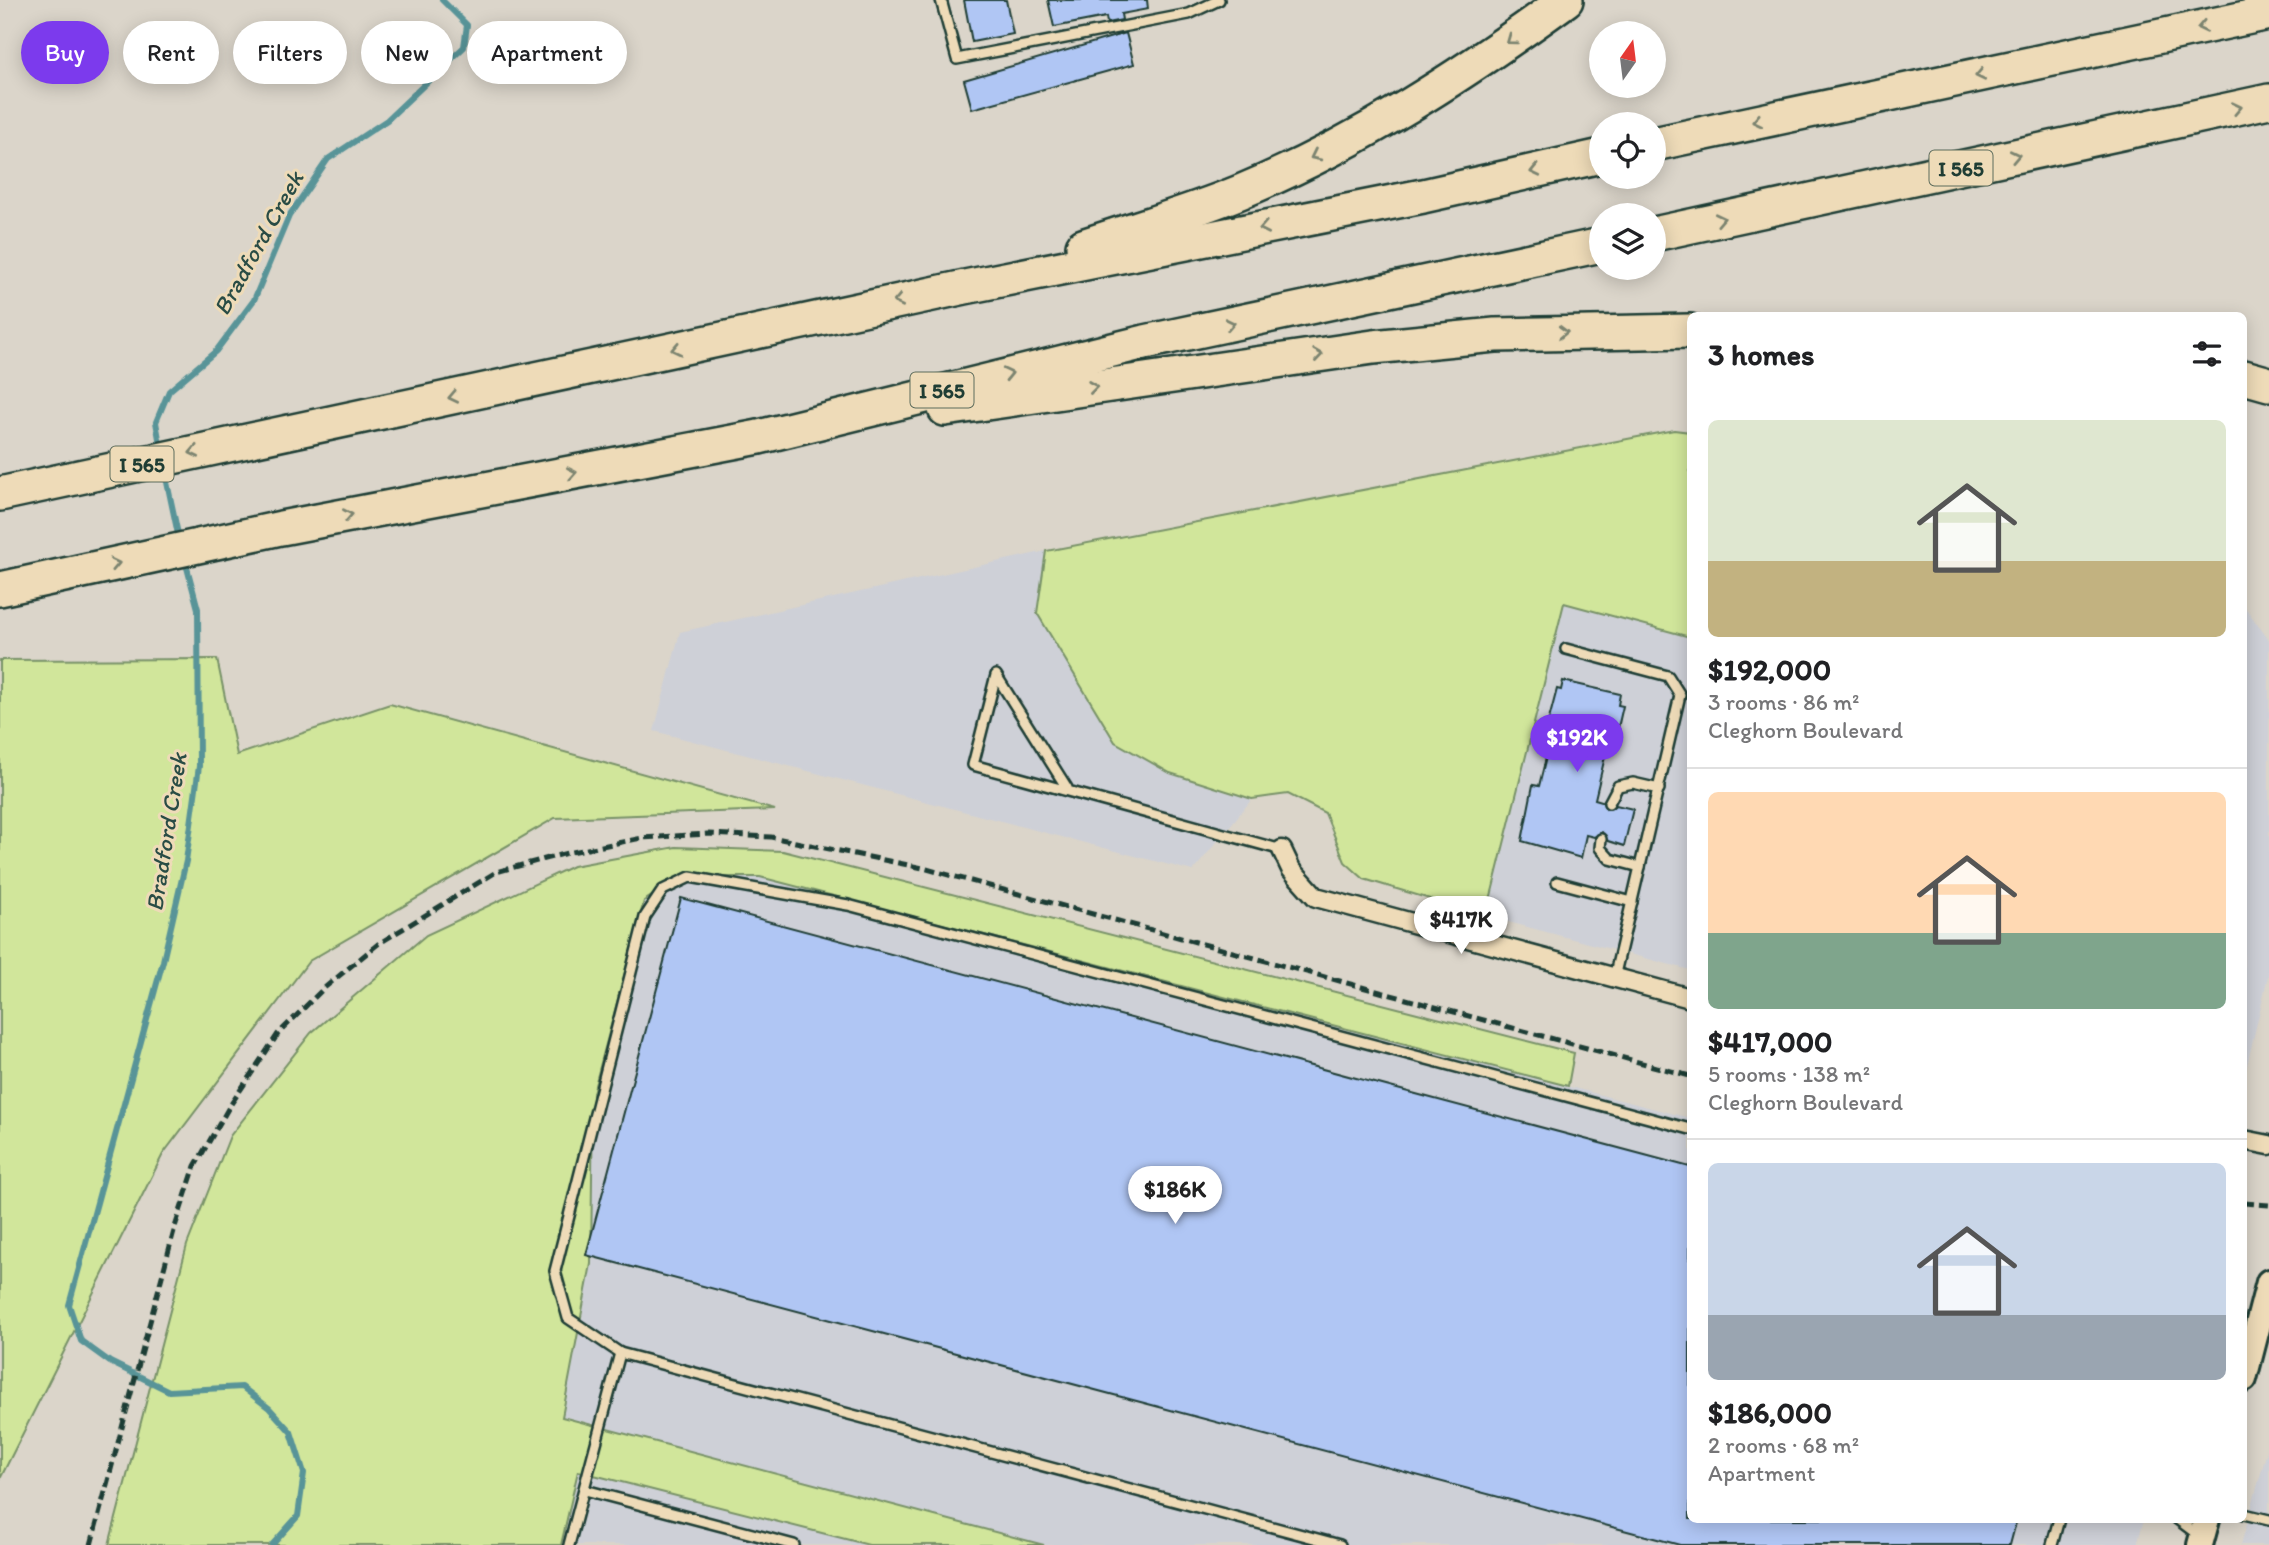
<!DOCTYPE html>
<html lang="en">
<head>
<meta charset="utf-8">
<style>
  :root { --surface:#fff; --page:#f6f6f6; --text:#202124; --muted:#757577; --line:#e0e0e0; --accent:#7c3aed }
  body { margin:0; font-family:Itim,sans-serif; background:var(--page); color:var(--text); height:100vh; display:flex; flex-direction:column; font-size:26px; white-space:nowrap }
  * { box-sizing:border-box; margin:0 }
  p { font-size:23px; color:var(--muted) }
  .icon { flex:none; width:38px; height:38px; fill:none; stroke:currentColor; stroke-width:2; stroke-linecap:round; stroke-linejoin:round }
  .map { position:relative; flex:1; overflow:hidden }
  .drawer { position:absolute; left:1687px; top:312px; width:560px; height:1211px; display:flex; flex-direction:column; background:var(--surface); border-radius:10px; box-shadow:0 4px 18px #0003 }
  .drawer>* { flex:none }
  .hud { position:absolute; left:21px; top:21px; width:665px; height:63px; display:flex; gap:14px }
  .needle { width:46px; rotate:14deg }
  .fabs { position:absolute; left:1589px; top:21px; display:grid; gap:14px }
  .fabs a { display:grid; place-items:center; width:77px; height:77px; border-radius:50%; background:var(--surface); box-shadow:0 4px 18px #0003; font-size:35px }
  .price { position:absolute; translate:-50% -60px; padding:0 16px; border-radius:24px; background:#fff; color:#222; font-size:23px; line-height:46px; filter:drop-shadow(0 2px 4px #0008) }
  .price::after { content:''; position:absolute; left:50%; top:42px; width:21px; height:16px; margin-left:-10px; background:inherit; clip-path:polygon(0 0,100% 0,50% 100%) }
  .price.on { background:var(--accent); color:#fff }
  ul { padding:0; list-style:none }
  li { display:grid; align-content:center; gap:14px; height:371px; padding:0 21px }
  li+li { border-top:2px solid var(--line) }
  li span { display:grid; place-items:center; height:217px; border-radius:10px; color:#555 }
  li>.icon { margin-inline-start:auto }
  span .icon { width:126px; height:126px; fill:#fffc; stroke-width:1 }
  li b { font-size:30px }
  h2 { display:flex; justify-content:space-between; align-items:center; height:84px; padding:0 21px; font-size:30px }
  .pill { padding:0 24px; border-radius:32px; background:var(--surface); box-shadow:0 4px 18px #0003; font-size:24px; line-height:63px }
  .pill.on { background:var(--accent); color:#fff }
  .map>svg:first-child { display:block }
  .built { fill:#ced0d7 }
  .green { fill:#d1e69b; stroke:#789268; stroke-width:2 }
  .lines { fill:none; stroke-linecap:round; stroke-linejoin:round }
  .stream { stroke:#599498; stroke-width:6 }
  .building { fill:#b0c6f4; stroke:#1f3d34; stroke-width:2 }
  .service-casing { stroke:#1f3d34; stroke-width:14 }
  .minor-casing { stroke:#1f3d34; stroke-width:23 }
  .secondary-casing { stroke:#1f3d34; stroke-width:30 }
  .motorway-casing { stroke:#1f3d34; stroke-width:38 }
  .service { stroke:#eedbb8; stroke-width:9 }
  .minor { stroke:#eedbb8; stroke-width:18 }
  .secondary { stroke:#eedbb8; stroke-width:24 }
  .motorway { stroke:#eedbb8; stroke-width:33 }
  .rail { stroke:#1f3d34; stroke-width:5; stroke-dasharray:10 5; stroke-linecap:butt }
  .oneway { stroke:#7c846f }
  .labels { text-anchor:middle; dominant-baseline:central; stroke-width:6; stroke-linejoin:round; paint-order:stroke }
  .shield { fill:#eedbb8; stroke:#5d6c5c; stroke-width:2 }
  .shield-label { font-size:21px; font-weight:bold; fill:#1f3d34 }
  .water-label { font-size:24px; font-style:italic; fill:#294c45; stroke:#eedbb8 }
</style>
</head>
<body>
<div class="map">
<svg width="2269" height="1545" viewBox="0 0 2269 1545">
  <rect width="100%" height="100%" fill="#dbd5ca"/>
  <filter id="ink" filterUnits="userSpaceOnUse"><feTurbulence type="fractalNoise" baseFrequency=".0143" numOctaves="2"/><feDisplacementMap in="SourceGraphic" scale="14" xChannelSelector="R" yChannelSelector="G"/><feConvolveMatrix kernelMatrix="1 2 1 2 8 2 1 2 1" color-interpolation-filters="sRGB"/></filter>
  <g filter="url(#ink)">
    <g class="built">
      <path d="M1046 551 1037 613 1170 773 1252 799 1193 871 654 731 680 632Z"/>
      <path d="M1564 603 1690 637V970L1486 916Z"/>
      <path d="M2244 606 2269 640V972L2244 1078Z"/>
      <path d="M682 877H760L1690 1118V1519H2144L2137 1545H1044L561 1417 591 1264 593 1093 644 901Z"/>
      <path d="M2269 1444V1545H2241Z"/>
      <path d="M578 1470 869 1545H561Z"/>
    </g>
    <g class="green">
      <path d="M1674 430 1690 432V637L1564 603 1486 916 1364 879 1345 862 1325 813 1288 794 1252 799 1170 773 1115 742 1037 613 1046 551Z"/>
      <path d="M217 659 237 755 390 704 775 810 555 818 309 961 163 1154 0 1479V660Z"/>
      <path d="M676 847 783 851 1574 1053 1568 1086 760 877H682L644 901 593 1093 591 1264 562 1417 1044 1545H869L578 1471 561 1545H109L187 1245 230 1136 311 1033 426 935 573 866Z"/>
    </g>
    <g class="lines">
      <g class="stream">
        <path d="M161 450 156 422 169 391 216 351 254 300 289 216 328 159 387 120 464 47 467 25 442 0"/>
        <path d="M164 468 179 539"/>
        <path d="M185 560 198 609 199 766 186 861 163 961 69 1305 81 1341 110 1362 169 1391 242 1387 269 1408 291 1432 304 1473 298 1516 272 1545"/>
      </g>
    </g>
    <g class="building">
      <path d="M964 0H1006L1013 34 972 42Z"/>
      <path d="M1048 0H1147L1148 9 1121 14 1122 20 1107 23 1106 17 1054 27Z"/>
      <path d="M1126 33 1134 64 972 109 964 80Z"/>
      <path d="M1563 681 1620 694 1618 705 1623 706 1614 745 1608 744 1595 799 1602 801 1606 809 1616 805 1633 809 1624 846 1608 841 1602 832 1594 837 1586 835 1581 858 1522 841 1533 785 1539 786 1553 729 1547 727 1557 689 1561 690Z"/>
      <path d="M681 898 1690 1167V1519H2017L2010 1545H1680L586 1255Z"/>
    </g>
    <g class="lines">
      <defs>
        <g id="service">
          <path d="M941 0 957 59 1189 14 1219 0"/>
          <path d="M1566 649 1668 676 1680 695 1614 978"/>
          <path d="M1067 788 996 675 973 765 1282 850"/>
          <path d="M1609 803 1618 786 1633 783 1659 789"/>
          <path d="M1601 839 1600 848 1610 859 1640 867"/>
          <path d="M1557 882 1632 902"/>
          <path d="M620 1353 568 1318 555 1271 645 917 663 890 690 877 848 905 1690 1129"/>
          <path d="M585 1490 794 1545"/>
          <path d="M2244 1514 2269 1520"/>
          <path d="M2177 1519 2201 1537"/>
          <path d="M569 1545 620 1353 1340 1545"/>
          <path d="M2052 1545 2059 1519"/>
        </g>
        <g id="minor">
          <path d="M1282 850 1291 869 1316 897 1690 998"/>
          <path d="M2244 1140 2269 1145"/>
        </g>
        <g id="secondary">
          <path d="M2244 1379 2269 1282"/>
          <path d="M2200 1545 2207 1519"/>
        </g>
        <g id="motorway">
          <path d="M1654 144 2269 13"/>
          <path d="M1654 234 2269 101"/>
          <path d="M1083 246C1135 228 1189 213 1240 192 1357 144 1464 74 1566 0"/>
          <path d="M2244 377 2269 384"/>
          <path d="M945 409 1373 347 1495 335 1690 331"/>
          <path d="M0 494 965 287 1423 196 1601 156"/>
          <path d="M0 589 281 528 759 437 1145 342 1601 245"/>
        </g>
      </defs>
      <use href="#service" class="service-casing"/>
      <use href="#minor" class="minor-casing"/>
      <use href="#secondary" class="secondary-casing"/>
      <use href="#motorway" class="motorway-casing"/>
      <use href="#service" class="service"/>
      <use href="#minor" class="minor"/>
      <use href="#secondary" class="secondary"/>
      <use href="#motorway" class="motorway"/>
      <g class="rail">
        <path d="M2244 1203 2269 1205"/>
        <path d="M91 1545 175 1227 195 1166 229 1107 278 1034 323 989 378 944 496 872 567 853 642 838 707 834 771 837 923 868 1690 1076"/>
      </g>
    </g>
    <defs><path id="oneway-chevron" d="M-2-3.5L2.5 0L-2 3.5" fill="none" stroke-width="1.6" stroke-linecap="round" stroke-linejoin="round" transform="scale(1.75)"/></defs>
    <g class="oneway">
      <use href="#oneway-chevron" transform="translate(2202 27) rotate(168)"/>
      <use href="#oneway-chevron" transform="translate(1511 40) rotate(144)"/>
      <use href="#oneway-chevron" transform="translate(1980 75) rotate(168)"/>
      <use href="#oneway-chevron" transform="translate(2237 108) rotate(-12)"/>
      <use href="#oneway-chevron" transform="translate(1757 121) rotate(168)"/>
      <use href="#oneway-chevron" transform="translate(1315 156) rotate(154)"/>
      <use href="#oneway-chevron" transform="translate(2015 156) rotate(-12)"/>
      <use href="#oneway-chevron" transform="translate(1535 171) rotate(167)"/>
      <use href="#oneway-chevron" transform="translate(1720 219) rotate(-12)"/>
      <use href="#oneway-chevron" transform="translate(1264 228) rotate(169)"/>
      <use href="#oneway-chevron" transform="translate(898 301) rotate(168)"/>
      <use href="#oneway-chevron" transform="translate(1230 324) rotate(-12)"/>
      <use href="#oneway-chevron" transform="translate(1563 332) rotate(-2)"/>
      <use href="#oneway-chevron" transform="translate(676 349) rotate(168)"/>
      <use href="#oneway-chevron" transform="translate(1318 355) rotate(-8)"/>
      <use href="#oneway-chevron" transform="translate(1008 374) rotate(-13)"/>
      <use href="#oneway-chevron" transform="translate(1093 387) rotate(-8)"/>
      <use href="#oneway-chevron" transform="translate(453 397) rotate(168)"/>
      <use href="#oneway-chevron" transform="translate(194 452) rotate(168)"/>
      <use href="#oneway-chevron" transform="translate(572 473) rotate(-11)"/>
      <use href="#oneway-chevron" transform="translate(348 515) rotate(-11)"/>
      <use href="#oneway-chevron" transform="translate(115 564) rotate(-12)"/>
    </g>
  </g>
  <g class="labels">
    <g class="shield">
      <rect x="1929.5" y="150.5" width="63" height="35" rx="5"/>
      <rect x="910.5" y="372.5" width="63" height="35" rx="5"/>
      <rect x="110.5" y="446.5" width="63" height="35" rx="5"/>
    </g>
    <g class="shield-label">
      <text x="1961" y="168">I 565</text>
      <text x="942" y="390">I 565</text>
      <text x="142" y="464">I 565</text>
    </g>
    <g class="water-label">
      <text transform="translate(258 243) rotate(-61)">Bradford Creek</text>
      <text transform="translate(166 832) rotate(-81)">Bradford Creek</text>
    </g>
  </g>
</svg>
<div class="fabs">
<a><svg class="needle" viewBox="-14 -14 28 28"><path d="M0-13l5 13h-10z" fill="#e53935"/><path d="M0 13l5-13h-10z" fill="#757577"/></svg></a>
<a><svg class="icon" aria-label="locate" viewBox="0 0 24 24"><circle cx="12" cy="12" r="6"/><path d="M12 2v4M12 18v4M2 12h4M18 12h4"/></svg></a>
<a><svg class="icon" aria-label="layers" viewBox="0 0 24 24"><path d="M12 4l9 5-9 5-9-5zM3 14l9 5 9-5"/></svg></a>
</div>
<b class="price on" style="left:1577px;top:774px">$192K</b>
<b class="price" style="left:1461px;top:956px">$417K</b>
<b class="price" style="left:1175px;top:1226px">$186K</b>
<div class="hud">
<a class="pill on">Buy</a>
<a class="pill">Rent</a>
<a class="pill">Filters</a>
<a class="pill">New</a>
<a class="pill">Apartment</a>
</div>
<section class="drawer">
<h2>3 homes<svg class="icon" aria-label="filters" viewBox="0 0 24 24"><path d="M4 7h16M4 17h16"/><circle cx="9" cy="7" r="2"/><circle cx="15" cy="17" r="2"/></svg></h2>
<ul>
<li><span style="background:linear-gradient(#dfe7d0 65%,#c2b280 0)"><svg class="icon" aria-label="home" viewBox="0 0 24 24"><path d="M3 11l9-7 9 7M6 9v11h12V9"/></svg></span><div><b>$192,000</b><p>3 rooms · 86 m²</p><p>Cleghorn Boulevard</p></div></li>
<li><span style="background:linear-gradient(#ffd9b3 65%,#7fa58c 0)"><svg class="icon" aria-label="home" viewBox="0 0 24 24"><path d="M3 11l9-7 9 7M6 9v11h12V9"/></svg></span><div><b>$417,000</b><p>5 rooms · 138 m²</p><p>Cleghorn Boulevard</p></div></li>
<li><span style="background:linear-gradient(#c9d6e8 70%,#9aa5b1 0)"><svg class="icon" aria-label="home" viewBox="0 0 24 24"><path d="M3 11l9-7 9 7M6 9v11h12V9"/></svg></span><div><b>$186,000</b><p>2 rooms · 68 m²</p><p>Apartment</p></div></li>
</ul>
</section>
</div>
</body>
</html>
